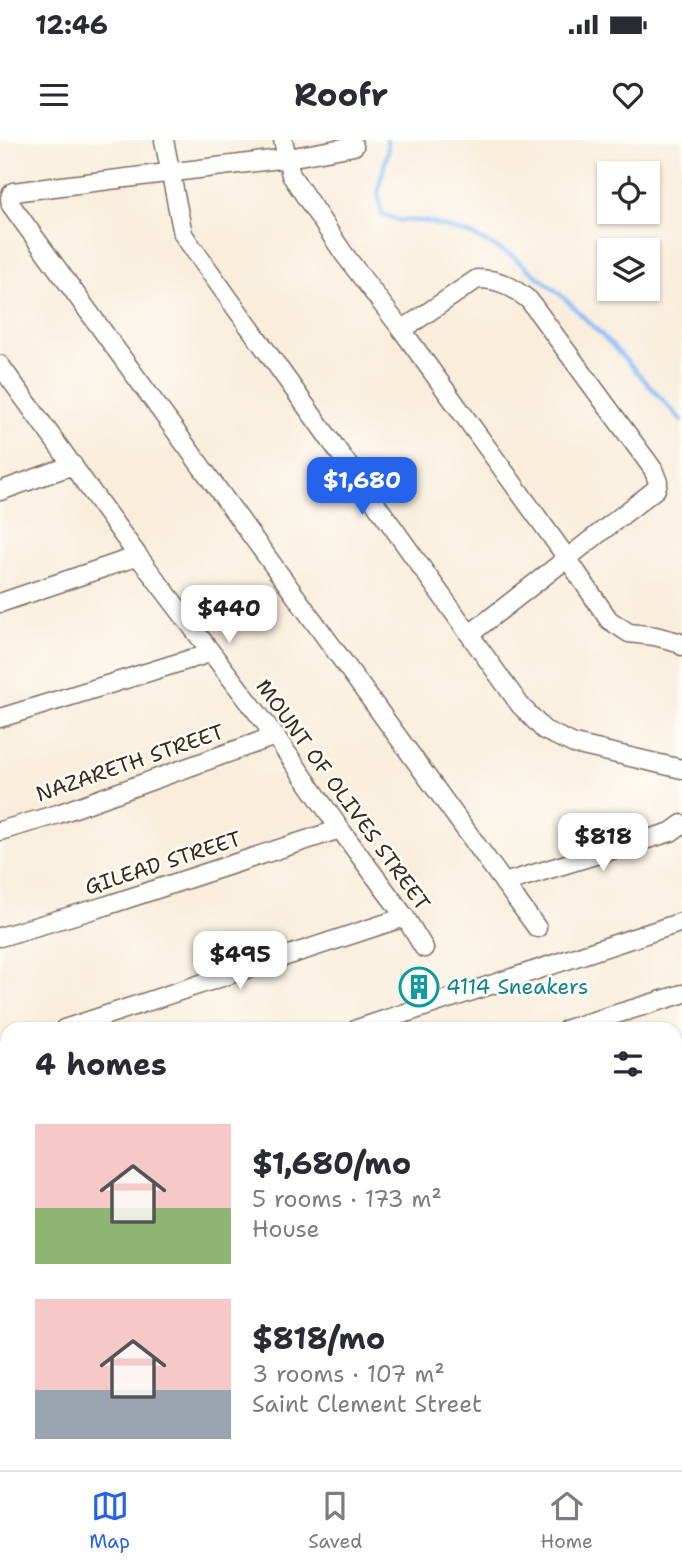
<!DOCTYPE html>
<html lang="en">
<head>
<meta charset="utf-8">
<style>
  :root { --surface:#fff; --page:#f7f7f7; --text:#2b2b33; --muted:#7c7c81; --line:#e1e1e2; --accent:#2563eb }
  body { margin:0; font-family:"Shantell Sans",sans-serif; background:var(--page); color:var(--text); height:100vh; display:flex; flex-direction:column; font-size:26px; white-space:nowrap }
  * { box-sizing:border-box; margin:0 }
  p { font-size:23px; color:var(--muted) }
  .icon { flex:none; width:38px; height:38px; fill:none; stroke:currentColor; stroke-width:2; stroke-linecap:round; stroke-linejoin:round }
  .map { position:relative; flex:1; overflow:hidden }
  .panel { position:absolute; left:0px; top:882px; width:682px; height:448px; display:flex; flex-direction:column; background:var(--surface); border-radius:21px 21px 0 0; box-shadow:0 2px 5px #0004 }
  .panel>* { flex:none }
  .buttons { position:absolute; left:597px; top:21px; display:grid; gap:14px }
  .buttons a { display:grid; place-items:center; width:63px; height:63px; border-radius:0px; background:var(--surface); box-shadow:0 2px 5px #0004; font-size:35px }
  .price { position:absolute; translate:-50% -60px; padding:0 16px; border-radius:14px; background:#fff; color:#222; font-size:23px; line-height:46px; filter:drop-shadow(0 2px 4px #0008) }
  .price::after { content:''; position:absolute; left:50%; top:42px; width:21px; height:16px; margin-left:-10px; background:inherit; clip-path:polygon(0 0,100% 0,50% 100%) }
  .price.on { background:var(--accent); color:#fff }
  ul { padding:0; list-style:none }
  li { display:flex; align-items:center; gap:21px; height:175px; padding:0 35px }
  li span { display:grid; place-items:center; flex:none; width:196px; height:140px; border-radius:0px; color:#555 }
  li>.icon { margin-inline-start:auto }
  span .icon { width:84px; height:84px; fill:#fffc; stroke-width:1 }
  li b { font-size:30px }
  h2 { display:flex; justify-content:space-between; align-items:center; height:84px; padding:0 35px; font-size:30px }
  .status { display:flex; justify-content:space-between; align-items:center; height:49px; padding:0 35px; background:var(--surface); direction:ltr }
  .status svg { height:19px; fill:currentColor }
  header { display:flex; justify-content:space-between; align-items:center; height:91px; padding:0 35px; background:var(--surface); font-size:32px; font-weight:700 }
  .dock { display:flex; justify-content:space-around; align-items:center; height:98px; border-top:2px solid var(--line); background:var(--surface); font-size:19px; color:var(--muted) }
  .dock a { display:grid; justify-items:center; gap:4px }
  .dock .on { color:var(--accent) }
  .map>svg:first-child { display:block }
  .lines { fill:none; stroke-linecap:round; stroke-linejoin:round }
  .stream { stroke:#87bcf5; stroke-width:4.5 }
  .street-casing { stroke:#7e6e60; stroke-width:21 }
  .secondary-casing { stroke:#7e6e60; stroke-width:28 }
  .street { stroke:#fff; stroke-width:18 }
  .secondary { stroke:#f7e8c3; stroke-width:24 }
  .labels { text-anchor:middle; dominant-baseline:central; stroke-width:5; stroke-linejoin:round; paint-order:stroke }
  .street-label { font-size:21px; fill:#3b2a1e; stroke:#fdfcf7 }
  .culture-label { font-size:21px; fill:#0d838f; stroke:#fdfcf7; text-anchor:start }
</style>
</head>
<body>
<div class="status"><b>12:46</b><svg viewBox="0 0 49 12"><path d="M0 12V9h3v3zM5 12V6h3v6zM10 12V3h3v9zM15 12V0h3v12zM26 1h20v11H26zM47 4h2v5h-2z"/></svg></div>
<header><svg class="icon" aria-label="menu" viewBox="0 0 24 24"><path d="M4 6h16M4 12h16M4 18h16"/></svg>Roofr<svg class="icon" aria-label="heart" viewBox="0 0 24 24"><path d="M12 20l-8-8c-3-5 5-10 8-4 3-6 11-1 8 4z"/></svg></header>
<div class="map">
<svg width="682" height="1330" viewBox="0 0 682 1330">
  <rect width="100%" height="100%" fill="#fdfcf7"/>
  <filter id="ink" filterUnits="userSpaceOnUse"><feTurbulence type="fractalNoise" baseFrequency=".0143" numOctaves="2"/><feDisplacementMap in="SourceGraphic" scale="14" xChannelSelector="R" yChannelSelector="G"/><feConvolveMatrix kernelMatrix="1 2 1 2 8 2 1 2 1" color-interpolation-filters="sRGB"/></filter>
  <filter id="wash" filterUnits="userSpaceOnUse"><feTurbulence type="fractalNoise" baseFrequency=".00686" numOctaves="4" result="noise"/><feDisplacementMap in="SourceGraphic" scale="28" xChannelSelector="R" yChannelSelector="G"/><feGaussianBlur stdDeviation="1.57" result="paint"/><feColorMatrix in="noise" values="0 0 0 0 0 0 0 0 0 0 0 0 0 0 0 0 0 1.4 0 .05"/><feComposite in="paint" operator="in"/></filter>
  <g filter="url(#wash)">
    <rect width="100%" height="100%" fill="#f9eddc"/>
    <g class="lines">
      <path class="stream" d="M387 0 388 10 378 51 382 74 398 80 425 81 472 95 512 116 561 155 611 204 682 281"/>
    </g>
  </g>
  <g filter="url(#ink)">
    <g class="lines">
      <defs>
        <g id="street">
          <path d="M164 0 183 94 187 100 520 565 544 590 574 604 682 629"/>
          <path d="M283 0 291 35 344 114 402 190 567 418 609 480 629 493 655 496 678 502 682 506"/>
          <path d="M354 6 288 18 13 52C9 56 10 59 11 65L537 788"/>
          <path d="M402 190 477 139C500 139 511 146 529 160L653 329 658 342 656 349 470 494"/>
          <path d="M0 225 138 416 275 596 340 689 405 777 424 808"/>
          <path d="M0 351 73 325"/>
          <path d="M0 463 138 416"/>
          <path d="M0 578 210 513"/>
          <path d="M0 691 58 674 275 596"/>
          <path d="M504 743 671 692 682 684"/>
          <path d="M0 797 105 766 340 689"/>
          <path d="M64 889 405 777"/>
          <path d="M357 889 682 782"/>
          <path d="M567 889 682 854"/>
          <path d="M0 910 7 908"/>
          <path d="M676 925 682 923"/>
          <path d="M676 989 682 987"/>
          <path d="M0 1007 7 1005"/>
          <path d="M676 1060 682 1057"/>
          <path d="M0 1073 7 1071"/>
          <path d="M0 1144 7 1142"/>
          <path d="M0 1208 7 1205"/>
          <path d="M676 1219 682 1217"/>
          <path d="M0 1277 7 1275"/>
          <path d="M429 1323 431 1330"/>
          <path d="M504 1323 507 1330"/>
          <path d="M545 1323 547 1330"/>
          <path d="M586 1323 588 1330"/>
          <path d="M628 1323 630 1330"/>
          <path d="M362 1330 364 1323"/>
          <path d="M673 1330 682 1327"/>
        </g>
        <g id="secondary">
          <path d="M676 1136 682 1133"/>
          <path d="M111 1330 128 1323"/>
        </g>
      </defs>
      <use href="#street" class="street-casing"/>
      <use href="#secondary" class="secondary-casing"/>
      <use href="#street" class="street"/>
      <use href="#secondary" class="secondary"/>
    </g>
  </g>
  <defs>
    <symbol id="building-ring" viewBox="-11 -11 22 22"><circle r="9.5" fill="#fdfcf7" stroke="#0f9aa8" stroke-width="1.5"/><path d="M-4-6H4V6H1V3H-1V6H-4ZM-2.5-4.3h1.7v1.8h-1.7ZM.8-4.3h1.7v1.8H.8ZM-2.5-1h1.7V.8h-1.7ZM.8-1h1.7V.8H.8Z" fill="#0f9aa8"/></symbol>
  </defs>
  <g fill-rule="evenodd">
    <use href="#building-ring" x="397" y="825" width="44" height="44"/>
  </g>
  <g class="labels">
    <g class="street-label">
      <text transform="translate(130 623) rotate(-19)">NAZARETH STREET</text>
      <text transform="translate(343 655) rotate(54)">MOUNT OF OLIVES STREET</text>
      <text transform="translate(163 723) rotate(-18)">GILEAD STREET</text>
    </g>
    <g class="culture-label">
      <text x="446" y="847">4114 Sneakers</text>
    </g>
  </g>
</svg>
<div class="buttons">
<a><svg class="icon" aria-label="locate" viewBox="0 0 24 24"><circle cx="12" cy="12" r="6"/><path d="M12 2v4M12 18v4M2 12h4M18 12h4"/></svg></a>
<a><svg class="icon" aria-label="layers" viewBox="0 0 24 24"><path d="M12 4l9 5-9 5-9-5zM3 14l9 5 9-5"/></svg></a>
</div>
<b class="price on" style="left:362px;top:377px">$1,680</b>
<b class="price" style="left:229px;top:505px">$440</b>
<b class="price" style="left:603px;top:733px">$818</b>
<b class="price" style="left:240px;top:851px">$495</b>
<section class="panel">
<h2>4 homes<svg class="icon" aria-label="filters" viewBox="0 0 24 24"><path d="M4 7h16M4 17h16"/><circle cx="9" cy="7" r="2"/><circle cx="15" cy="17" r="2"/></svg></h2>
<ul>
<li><span style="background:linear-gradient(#f6c9c9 60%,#8fb573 0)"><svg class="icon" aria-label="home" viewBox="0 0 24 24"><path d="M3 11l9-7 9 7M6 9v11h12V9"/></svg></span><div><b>$1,680/mo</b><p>5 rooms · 173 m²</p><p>House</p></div></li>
<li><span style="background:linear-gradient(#f6c9c9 65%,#9aa5b1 0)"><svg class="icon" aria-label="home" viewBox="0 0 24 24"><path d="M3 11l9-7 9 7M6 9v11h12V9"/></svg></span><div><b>$818/mo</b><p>3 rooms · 107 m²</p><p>Saint Clement Street</p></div></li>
</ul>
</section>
</div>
<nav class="dock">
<a class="on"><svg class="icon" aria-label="map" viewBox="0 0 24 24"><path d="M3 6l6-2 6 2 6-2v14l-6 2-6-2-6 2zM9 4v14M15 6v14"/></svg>Map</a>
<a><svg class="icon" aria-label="saved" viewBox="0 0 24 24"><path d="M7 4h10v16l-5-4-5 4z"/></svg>Saved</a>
<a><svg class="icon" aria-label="home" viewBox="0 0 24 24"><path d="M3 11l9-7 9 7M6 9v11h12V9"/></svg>Home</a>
</nav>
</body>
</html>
